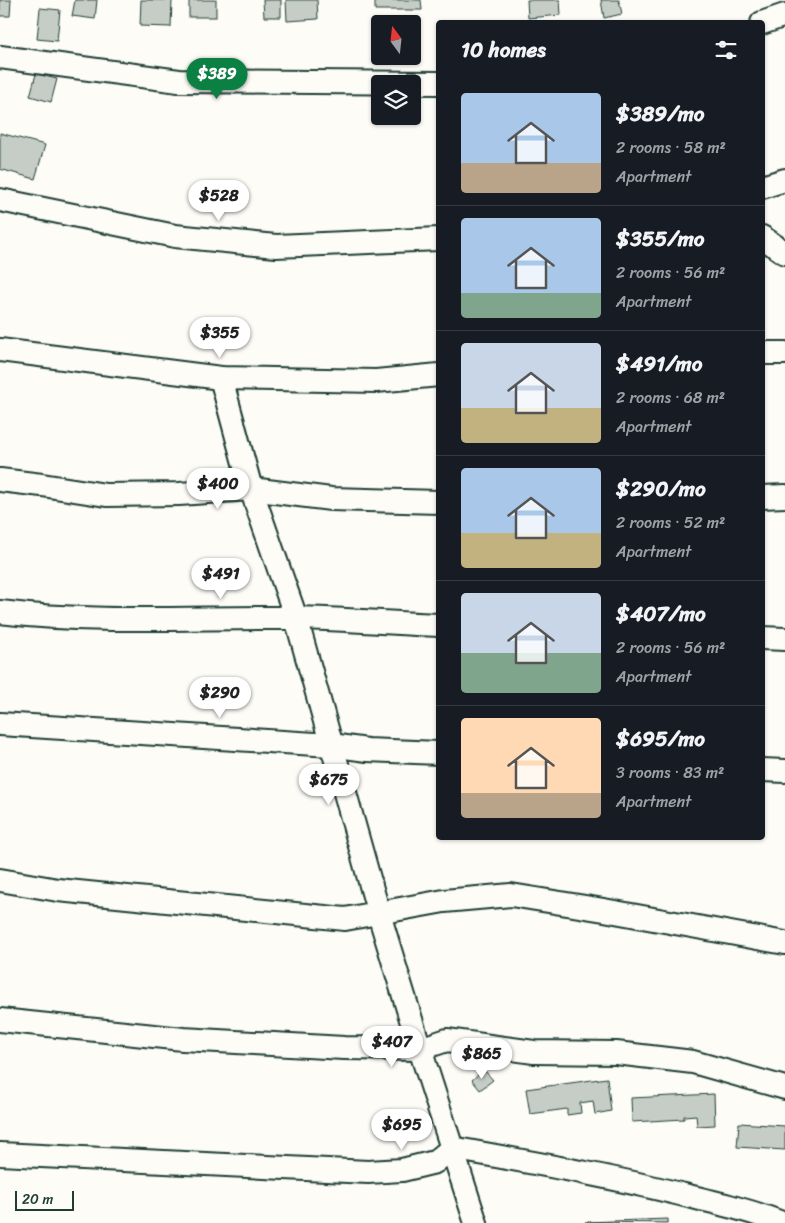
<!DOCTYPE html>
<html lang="en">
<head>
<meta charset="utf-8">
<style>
  :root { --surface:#171b24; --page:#242831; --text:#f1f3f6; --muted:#9ea1a6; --line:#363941; --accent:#0b8043 }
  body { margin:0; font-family:Sriracha,sans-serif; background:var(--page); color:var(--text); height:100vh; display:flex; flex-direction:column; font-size:19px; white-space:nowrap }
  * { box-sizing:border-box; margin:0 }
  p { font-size:16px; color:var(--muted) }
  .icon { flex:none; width:28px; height:28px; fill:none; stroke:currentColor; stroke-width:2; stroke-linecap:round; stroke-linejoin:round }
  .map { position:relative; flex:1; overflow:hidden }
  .panel { position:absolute; left:436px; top:20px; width:329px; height:820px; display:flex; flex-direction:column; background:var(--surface); border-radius:5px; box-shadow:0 1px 4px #0004 }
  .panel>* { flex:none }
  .needle { width:32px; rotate:345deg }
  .tools { position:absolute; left:371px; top:15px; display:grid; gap:10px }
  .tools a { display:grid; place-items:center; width:50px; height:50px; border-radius:5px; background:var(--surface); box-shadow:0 1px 4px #0004; font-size:25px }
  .scale { position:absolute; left:15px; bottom:12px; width:59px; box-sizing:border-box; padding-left:5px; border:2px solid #1f3d34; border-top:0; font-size:14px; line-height:18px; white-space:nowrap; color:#1f3d34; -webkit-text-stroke:4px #fdfcf7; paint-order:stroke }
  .price { position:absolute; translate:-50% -42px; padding:0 11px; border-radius:18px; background:#fff; color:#222; font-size:16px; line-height:32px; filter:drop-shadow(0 1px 2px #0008) }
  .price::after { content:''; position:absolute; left:50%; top:30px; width:15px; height:11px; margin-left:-8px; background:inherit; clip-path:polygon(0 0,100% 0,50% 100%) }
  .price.on { background:var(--accent); color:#fff }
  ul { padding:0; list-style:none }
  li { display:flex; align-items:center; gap:15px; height:125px; padding:0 25px }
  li+li { border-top:1px solid var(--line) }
  li span { display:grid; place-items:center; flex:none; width:140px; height:100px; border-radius:5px; color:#555 }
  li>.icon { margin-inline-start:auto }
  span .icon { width:60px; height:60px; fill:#fffc; stroke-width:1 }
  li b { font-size:21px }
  h2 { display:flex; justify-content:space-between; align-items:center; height:60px; padding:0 25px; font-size:21px }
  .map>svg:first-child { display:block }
  .building { fill:#c6cdc7; stroke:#1f3d34 }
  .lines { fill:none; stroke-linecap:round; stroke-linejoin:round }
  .street-casing { stroke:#1f3d34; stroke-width:26 }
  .street { stroke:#fdfcf7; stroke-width:22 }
</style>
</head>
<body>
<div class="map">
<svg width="785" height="1223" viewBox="0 0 785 1223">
  <rect width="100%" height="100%" fill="#fdfcf7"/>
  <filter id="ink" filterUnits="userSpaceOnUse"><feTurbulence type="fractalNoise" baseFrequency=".02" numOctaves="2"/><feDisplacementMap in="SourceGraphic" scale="10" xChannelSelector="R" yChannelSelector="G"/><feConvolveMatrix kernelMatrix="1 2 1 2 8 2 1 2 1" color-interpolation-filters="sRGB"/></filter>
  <g filter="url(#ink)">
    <g class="building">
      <path d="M0 0H11L10 16H0Z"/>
      <path d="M75 0H97L95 19 72 16Z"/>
      <path d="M141 0H172L171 27 140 26Z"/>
      <rect x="189" y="0" width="27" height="17"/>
      <path d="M263 0H281V17H264Z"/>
      <path d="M286 0H317L318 19 287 21Z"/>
      <path d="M375 0H421L422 10H375Z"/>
      <path d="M527 0H560L561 15 528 18Z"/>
      <path d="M601 0H619L622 14 604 18Z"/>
      <path d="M40 8 60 10 57 41 37 39Z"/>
      <path d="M36 74 57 79 51 102 30 96Z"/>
      <path d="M0 133 45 145 35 179 0 169Z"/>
      <path d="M484 1070 493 1080 480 1090 472 1080Z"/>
      <path d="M607 1078 611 1111 595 1114 593 1101 580 1103 581 1113 567 1115V1109L530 1114 526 1089Z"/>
      <path d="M714 1094 715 1125 697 1126 696 1115 684 1116V1119L632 1122 631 1098Z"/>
      <path d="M739 1123 785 1126V1150L737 1147Z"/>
      <path d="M668 1219V1223L585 1222Z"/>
    </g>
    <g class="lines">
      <defs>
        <g id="street">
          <path d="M762 23 785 15"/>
          <path d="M0 57 179 81 439 83"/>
          <path d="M762 187 785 180"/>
          <path d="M0 200 175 236 276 246 439 239"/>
          <path d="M762 237 785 253"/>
          <path d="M0 350 221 378 376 381 439 375"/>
          <path d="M762 353H785"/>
          <path d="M221 378 251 489 296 618 379 914 420 1049 476 1223"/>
          <path d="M0 480 42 485 106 495 179 494 251 489 331 499 439 502"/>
          <path d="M762 497 785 496"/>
          <path d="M0 612C98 624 197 617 295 618 343 619 391 623 439 625"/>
          <path d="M762 638 785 639"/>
          <path d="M0 724 331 745 367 750 439 753"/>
          <path d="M762 770 785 771"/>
          <path d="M0 880 58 890 345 919 444 901 511 895 604 910 785 943"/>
          <path d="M0 1020 183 1039 344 1048 420 1049 447 1040 534 1052 616 1053 693 1062 785 1088"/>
          <path d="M0 1154 368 1172 402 1170 435 1162 452 1148C528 1162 605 1175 680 1194 714 1202 749 1210 782 1223"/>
        </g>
      </defs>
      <use href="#street" class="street-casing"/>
      <use href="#street" class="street"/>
    </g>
  </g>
</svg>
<div class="tools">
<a><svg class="needle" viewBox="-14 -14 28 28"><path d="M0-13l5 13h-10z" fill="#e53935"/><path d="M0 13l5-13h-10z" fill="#9ea1a6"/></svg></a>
<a><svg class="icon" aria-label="layers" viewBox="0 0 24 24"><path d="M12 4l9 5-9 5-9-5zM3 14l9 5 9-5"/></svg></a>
</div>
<div class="scale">20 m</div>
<b class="price on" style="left:217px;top:100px">$389</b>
<b class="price" style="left:219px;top:222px">$528</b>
<b class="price" style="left:220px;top:359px">$355</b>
<b class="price" style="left:218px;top:510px">$400</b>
<b class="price" style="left:221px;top:600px">$491</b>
<b class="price" style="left:220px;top:719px">$290</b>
<b class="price" style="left:329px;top:806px">$675</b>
<b class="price" style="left:392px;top:1068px">$407</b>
<b class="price" style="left:482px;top:1080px">$865</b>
<b class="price" style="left:402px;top:1151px">$695</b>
<section class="panel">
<h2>10 homes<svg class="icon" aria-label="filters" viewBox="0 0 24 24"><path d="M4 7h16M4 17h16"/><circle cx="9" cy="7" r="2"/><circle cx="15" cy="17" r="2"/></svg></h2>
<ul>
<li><span style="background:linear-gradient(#a9c7e8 70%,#b9a48a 0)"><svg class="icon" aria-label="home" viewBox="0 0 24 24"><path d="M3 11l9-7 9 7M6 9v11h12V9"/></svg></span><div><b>$389/mo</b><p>2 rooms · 58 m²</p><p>Apartment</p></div></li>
<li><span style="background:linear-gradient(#a9c7e8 75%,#7fa58c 0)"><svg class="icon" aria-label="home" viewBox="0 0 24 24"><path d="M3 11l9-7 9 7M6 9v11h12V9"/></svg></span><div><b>$355/mo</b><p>2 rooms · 56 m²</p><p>Apartment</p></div></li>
<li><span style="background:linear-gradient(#c9d6e8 65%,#c2b280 0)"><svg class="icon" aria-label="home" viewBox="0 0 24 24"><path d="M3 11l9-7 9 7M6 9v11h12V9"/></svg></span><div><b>$491/mo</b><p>2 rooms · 68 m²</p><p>Apartment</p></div></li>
<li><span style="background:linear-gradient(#a9c7e8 65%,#c2b280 0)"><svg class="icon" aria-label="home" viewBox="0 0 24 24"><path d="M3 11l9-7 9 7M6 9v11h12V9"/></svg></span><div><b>$290/mo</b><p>2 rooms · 52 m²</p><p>Apartment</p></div></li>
<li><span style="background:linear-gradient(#c9d6e8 60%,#7fa58c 0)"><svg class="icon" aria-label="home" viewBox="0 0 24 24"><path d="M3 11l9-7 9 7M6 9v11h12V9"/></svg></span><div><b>$407/mo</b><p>2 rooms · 56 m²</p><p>Apartment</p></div></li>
<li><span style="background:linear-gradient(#ffd9b3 75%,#b9a48a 0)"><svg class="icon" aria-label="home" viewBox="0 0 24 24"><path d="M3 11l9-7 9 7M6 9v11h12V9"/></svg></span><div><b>$695/mo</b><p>3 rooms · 83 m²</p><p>Apartment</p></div></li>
</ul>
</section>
</div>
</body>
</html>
